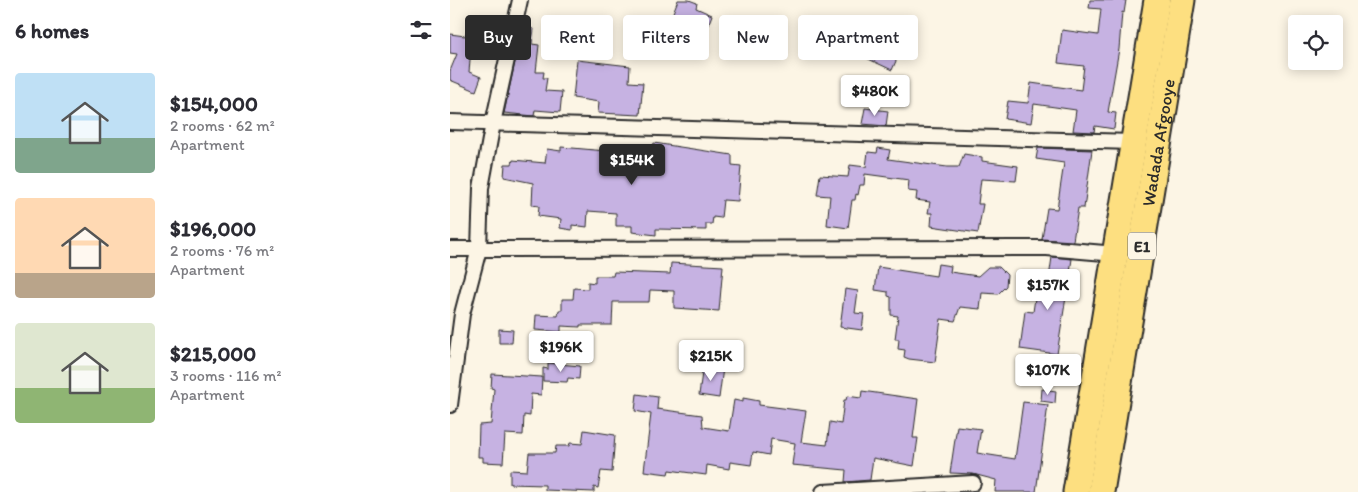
<!DOCTYPE html>
<html lang="en">
<head>
<meta charset="utf-8">
<style>
  :root { --surface:#fff; --page:#f2f2f3; --text:#2b2b33; --muted:#7c7c81; --accent:#2b2b2b }
  body { margin:0; font-family:Itim,sans-serif; background:var(--page); color:var(--text); height:100vh; display:flex; flex-direction:column; font-size:19px; white-space:nowrap }
  * { box-sizing:border-box; margin:0 }
  p { font-size:16px; color:var(--muted) }
  .icon { flex:none; width:28px; height:28px; fill:none; stroke:currentColor; stroke-width:2; stroke-linecap:round; stroke-linejoin:round }
  .map { position:relative; flex:1; overflow:hidden }
  .side { display:flex; flex-direction:column; background:var(--surface); width:450px }
  .side>* { flex:none }
  .banner { position:absolute; left:15px; top:15px; width:475px; height:45px; display:flex; gap:10px }
  .tools { position:absolute; left:838px; top:15px; display:grid; gap:10px }
  .tools a { display:grid; place-items:center; width:55px; height:55px; border-radius:5px; background:var(--surface); box-shadow:0 2px 12px #0003; font-size:25px }
  .price { position:absolute; translate:-50% -42px; padding:0 11px; border-radius:5px; background:#fff; color:#222; font-size:16px; line-height:32px; filter:drop-shadow(0 1px 2px #0008) }
  .price::after { content:''; position:absolute; left:50%; top:30px; width:15px; height:11px; margin-left:-8px; background:inherit; clip-path:polygon(0 0,100% 0,50% 100%) }
  .price.current { background:var(--accent); color:#fff }
  ul { padding:0; list-style:none }
  li { display:flex; align-items:center; gap:15px; height:125px; padding:0 15px }
  li span { display:grid; place-items:center; flex:none; width:140px; height:100px; border-radius:5px; color:#555 }
  li>.icon { margin-inline-start:auto }
  span .icon { width:60px; height:60px; fill:#fffc; stroke-width:1 }
  li b { font-size:21px }
  h2 { display:flex; justify-content:space-between; align-items:center; height:60px; padding:0 15px; font-size:21px }
  .tag { padding:0 18px; border-radius:5px; background:var(--surface); box-shadow:0 2px 12px #0003; font-size:18px; line-height:45px }
  .tag.current { background:var(--accent); color:#fff }
  main { display:flex; flex:1; min-height:0 }
  .map>svg:first-child { display:block }
  .building { fill:#c6b2e2; stroke:#2b2b2b }
  .lines { fill:none; stroke-linecap:round; stroke-linejoin:round }
  .street-casing { stroke:#2b2b2b; stroke-width:18 }
  .highway-casing { stroke:#2b2b2b; stroke-width:29 }
  .street { stroke:#fcf5e5; stroke-width:14 }
  .highway { stroke:#fddf80; stroke-width:25 }
  .labels { text-anchor:middle; dominant-baseline:central; stroke-width:4.5; stroke-linejoin:round; paint-order:stroke }
  .shield { fill:#fcf5e5; stroke:#6a6863; stroke-width:1 }
  .shield-label { font-size:16px; font-weight:bold; fill:#2b2b2b }
  .street-label { font-size:18px; fill:#2b2b2b; stroke:#fcf5e5 }
</style>
</head>
<body>
<main>
<section class="side">
<h2>6 homes<svg class="icon" aria-label="filters" viewBox="0 0 24 24"><path d="M4 7h16M4 17h16"/><circle cx="9" cy="7" r="2"/><circle cx="15" cy="17" r="2"/></svg></h2>
<ul>
<li><span style="background:linear-gradient(#bfe0f5 65%,#7fa58c 0)"><svg class="icon" aria-label="home" viewBox="0 0 24 24"><path d="M3 11l9-7 9 7M6 9v11h12V9"/></svg></span><div><b>$154,000</b><p>2 rooms · 62 m²</p><p>Apartment</p></div></li>
<li><span style="background:linear-gradient(#ffd9b3 75%,#b9a48a 0)"><svg class="icon" aria-label="home" viewBox="0 0 24 24"><path d="M3 11l9-7 9 7M6 9v11h12V9"/></svg></span><div><b>$196,000</b><p>2 rooms · 76 m²</p><p>Apartment</p></div></li>
<li><span style="background:linear-gradient(#dfe7d0 65%,#8fb573 0)"><svg class="icon" aria-label="home" viewBox="0 0 24 24"><path d="M3 11l9-7 9 7M6 9v11h12V9"/></svg></span><div><b>$215,000</b><p>3 rooms · 116 m²</p><p>Apartment</p></div></li>
</ul>
</section>
<div class="map">
<svg width="908" height="492" viewBox="0 0 908 492">
  <rect width="100%" height="100%" fill="#fcf5e5"/>
  <filter id="ink" filterUnits="userSpaceOnUse"><feTurbulence type="fractalNoise" baseFrequency=".02" numOctaves="2"/><feDisplacementMap in="SourceGraphic" scale="10" xChannelSelector="R" yChannelSelector="G"/><feConvolveMatrix kernelMatrix="1 2 1 2 8 2 1 2 1" color-interpolation-filters="sRGB"/></filter>
  <g filter="url(#ink)">
    <g class="building">
      <path d="M228 0H239L247 3 246 8 262 15 256 31 220 20Z"/>
      <path d="M640 0H676L674 13 672 12 669 49 658 112 666 113 664 129 645 126 644 132 623 131 626 110 584 104 581 123 555 119 558 101 578 103 581 83 631 90 634 66 608 63 612 30 648 35 651 9 639 8Z"/>
      <path d="M20 23 23 24 19 72 31 77 26 91 0 80V71L7 54 0 53V34L15 36Z"/>
      <path d="M73 25 75 28 84 29 82 44 89 45 86 72H94L93 78H97L95 91 112 92 110 112 85 110 84 116 54 113Z"/>
      <path d="M405 32 450 52 442 70 397 49Z"/>
      <path d="M127 60 180 66 179 82 193 83 190 115 148 113 149 102 123 98Z"/>
      <path d="M415 108 438 111 436 126 412 124Z"/>
      <path d="M204 143 282 155V165L291 166 288 201 273 200 271 218 263 217 262 224H256V230L206 229V235L182 232V226H166V213L138 211 137 227 122 225V230L110 228 111 219 88 216 89 206 82 205 83 183 54 177 55 164H62L63 160 95 163 97 149 111 151V147L156 151 157 147 171 149V145L203 146Z"/>
      <path d="M428 148 440 150 438 159 497 167H509L514 154 532 157V161L568 166 566 181 531 179 528 204H533L528 233 481 226 482 213H478L480 202 466 200 467 192 458 191 459 180 415 174 414 185H410L408 195 406 194 405 200H402L398 228 377 225 380 196 367 195 370 175 398 177 400 165 416 167 418 152 427 153Z"/>
      <path d="M588 148 642 150 634 208H628L623 241 592 239 597 208 607 209 614 163 586 159Z"/>
      <path d="M602 257 622 259 607 354 570 349 575 311 583 312 587 284 598 285Z"/>
      <path d="M221 263 273 266 269 311 224 308V291L200 290 199 302H163L162 325H130V327L111 326V332L85 330 86 315 108 316 109 310H112V299H123L124 288 138 289V282L145 283V276H163L164 272 220 274Z"/>
      <path d="M488 264 501 266 500 272 528 276 538 267H549L557 275 556 286 548 294 532 293 530 309 510 307 505 321 491 319 485 362 459 359 454 357 455 350 448 349 449 339H445L448 316 441 315V297L438 296V292L425 290 428 267 486 276Z"/>
      <path d="M395 289 408 291 405 313 414 314 412 330 390 327Z"/>
      <path d="M49 329 63 330 62 343H49Z"/>
      <path d="M98 363 130 366 129 379 118 378 117 382 93 381V368L98 369Z"/>
      <path d="M253 365 273 368 269 398 249 395Z"/>
      <path d="M42 374 92 377 91 395 81 394 80 416 74 415 73 435 55 434 53 463 33 462V457H28L29 425 41 424 44 389 41 388Z"/>
      <path d="M592 389 606 391 605 403 591 401Z"/>
      <path d="M412 391 468 399 463 438H468L464 466 423 458 420 480 395 482 396 470 342 465 345 443 321 439 319 455 303 452 301 465 280 462 279 469 257 465 256 475 219 470 218 474 194 471 201 414 185 411 187 394 208 397 207 409 252 415 253 427 279 431 284 400 293 402V398L309 401V405L356 411 351 442 377 445 380 422 391 424 394 400H396L397 396 411 398Z"/>
      <path d="M573 402 598 405 586 492H545L546 480 523 474 500 473 507 426 531 429 527 453 565 459Z"/>
      <path d="M134 430 165 435 162 472 151 471 148 488 144 487V492L95 490V485L60 484V470L77 471 79 453H105L106 446H119L120 443 132 444Z"/>
    </g>
    <g class="lines">
      <defs>
        <g id="street">
          <path d="M0 122 683 142"/>
          <path d="M0 249 597 248 666 254"/>
          <path d="M0 405 12 314 29 249 31 188 43 123 70 0"/>
          <path d="M373 492 523 483"/>
        </g>
        <g id="highway">
          <path d="M626 492 707 0"/>
          <path id="s1" d="M651 492 732 0"/>
        </g>
      </defs>
      <use href="#street" class="street-casing"/>
      <use href="#highway" class="highway-casing"/>
      <use href="#street" class="street"/>
      <use href="#highway" class="highway"/>
    </g>
  </g>
  <g class="labels">
    <rect class="shield" x="678" y="232.5" width="28" height="27" rx="4"/>
    <g class="shield-label">
      <text x="692" y="246">E1</text>
    </g>
    <g class="street-label">
      <text stroke="none"><textPath href="#s1" startOffset="354">Wadada Afgooye</textPath></text>
    </g>
  </g>
</svg>
<div class="tools">
<a><svg class="icon" aria-label="locate" viewBox="0 0 24 24"><circle cx="12" cy="12" r="6"/><path d="M12 2v4M12 18v4M2 12h4M18 12h4"/></svg></a>
</div>
<b class="price" style="left:425px;top:117px">$480K</b>
<b class="price current" style="left:182px;top:186px">$154K</b>
<b class="price" style="left:598px;top:311px">$157K</b>
<b class="price" style="left:111px;top:373px">$196K</b>
<b class="price" style="left:261px;top:382px">$215K</b>
<b class="price" style="left:598px;top:396px">$107K</b>
<div class="banner">
<a class="tag current">Buy</a>
<a class="tag">Rent</a>
<a class="tag">Filters</a>
<a class="tag">New</a>
<a class="tag">Apartment</a>
</div>
</div>
</main>
</body>
</html>
